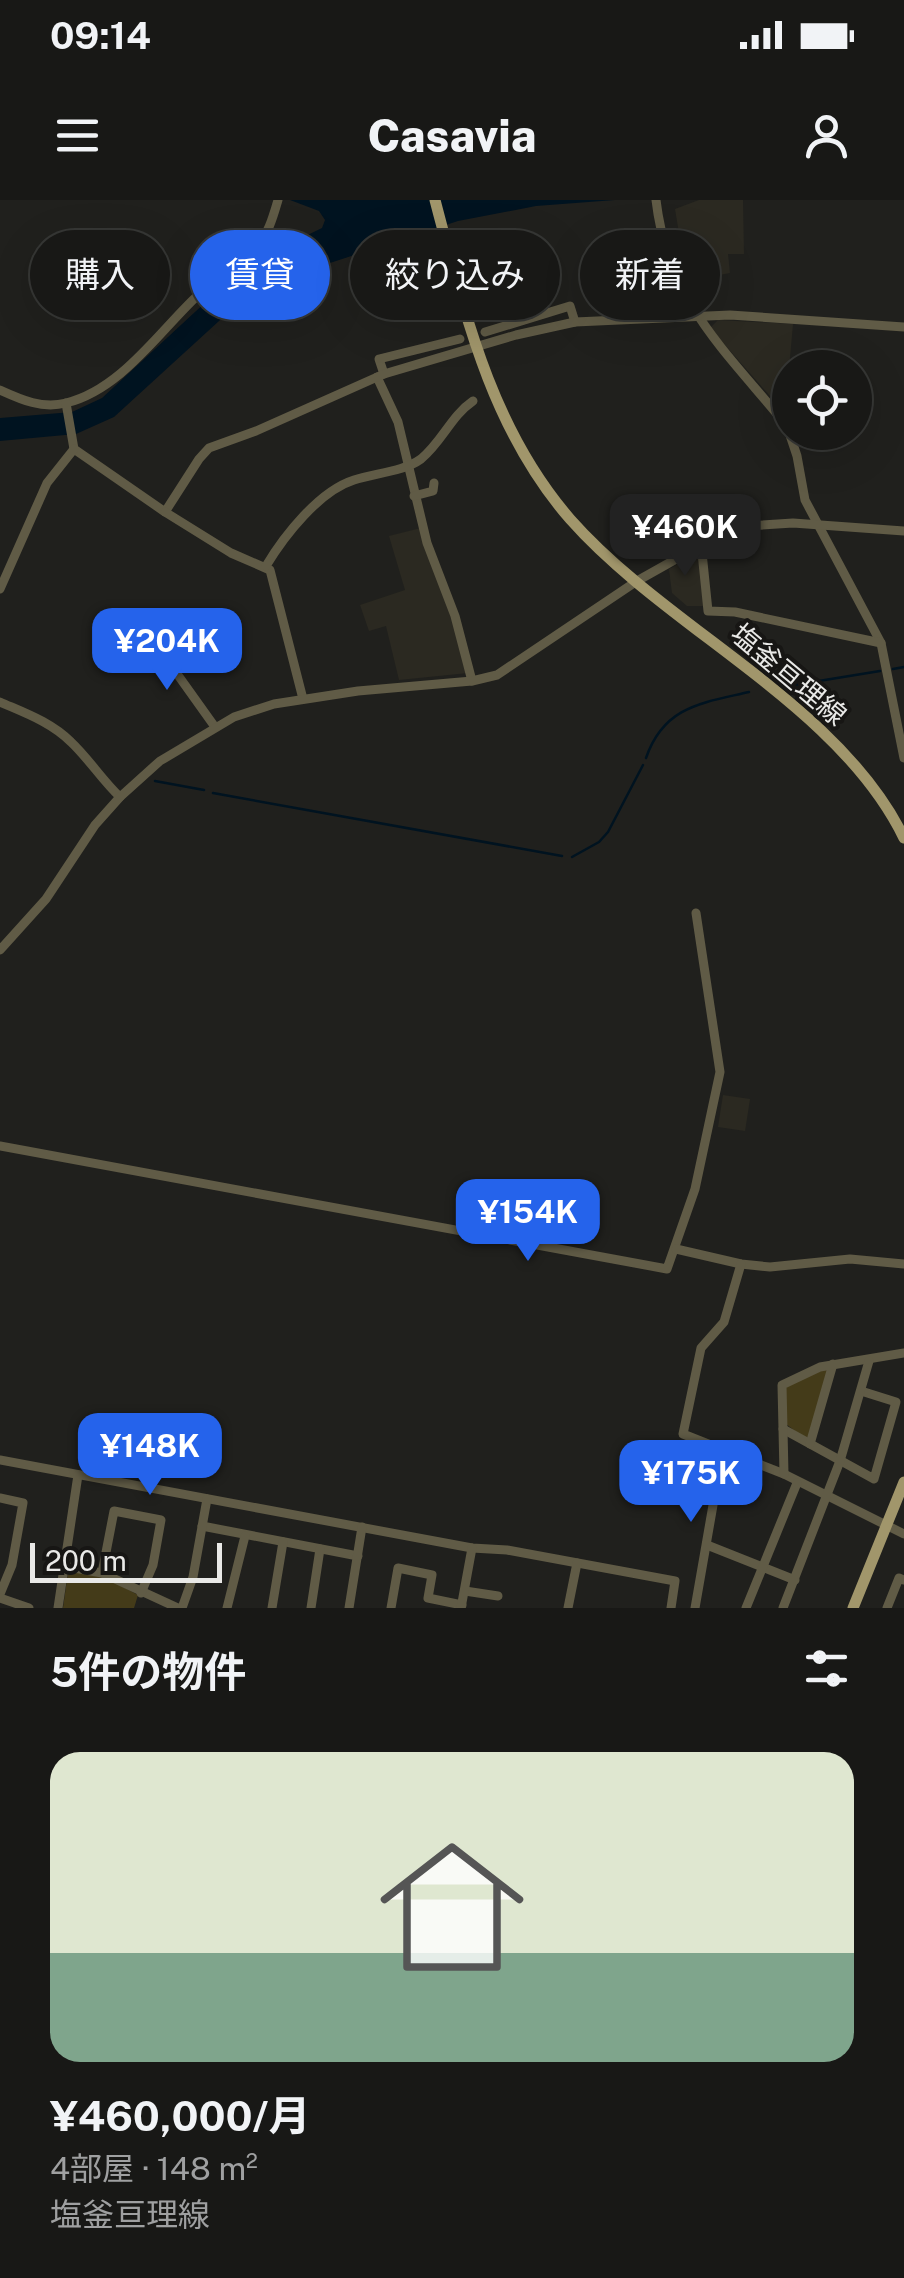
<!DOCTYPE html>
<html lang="ja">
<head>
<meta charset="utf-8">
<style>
  :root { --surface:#181816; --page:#252523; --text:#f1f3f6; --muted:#9fa0a1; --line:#363735; --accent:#2563eb }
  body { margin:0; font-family:"Public Sans","Noto Sans JP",sans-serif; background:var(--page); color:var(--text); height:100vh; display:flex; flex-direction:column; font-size:38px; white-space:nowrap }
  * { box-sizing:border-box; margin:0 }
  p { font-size:32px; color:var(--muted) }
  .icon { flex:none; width:55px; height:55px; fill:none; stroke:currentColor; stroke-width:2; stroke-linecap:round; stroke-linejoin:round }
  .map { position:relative; height:1408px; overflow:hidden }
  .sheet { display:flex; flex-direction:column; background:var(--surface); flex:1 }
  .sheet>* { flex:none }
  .hud { position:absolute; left:30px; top:30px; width:845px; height:90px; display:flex; gap:20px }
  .buttons { position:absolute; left:772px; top:150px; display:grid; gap:20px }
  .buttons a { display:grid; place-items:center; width:100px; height:100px; border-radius:50%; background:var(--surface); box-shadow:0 10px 40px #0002,0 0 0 2px var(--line); font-size:50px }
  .scale { position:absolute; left:30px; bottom:25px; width:192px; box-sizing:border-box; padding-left:10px; border:5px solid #e9e9e7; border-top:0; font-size:28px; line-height:35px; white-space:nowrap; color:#e9e9e7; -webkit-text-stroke:8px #171614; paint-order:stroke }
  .price { position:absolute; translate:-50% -85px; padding:0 22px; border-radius:20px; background:var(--accent); color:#fff; font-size:32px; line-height:65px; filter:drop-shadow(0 2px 5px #0008) }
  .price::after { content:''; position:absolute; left:50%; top:60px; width:30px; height:22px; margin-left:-15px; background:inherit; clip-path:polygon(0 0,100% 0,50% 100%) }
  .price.active { background:#222; color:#fff }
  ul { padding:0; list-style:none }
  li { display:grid; align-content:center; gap:20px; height:530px; padding:0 50px }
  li+li { border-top:2px solid var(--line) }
  li span { display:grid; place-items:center; height:310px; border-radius:30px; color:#555 }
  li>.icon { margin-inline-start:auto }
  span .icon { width:180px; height:180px; fill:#fffc; stroke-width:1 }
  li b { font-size:42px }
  h2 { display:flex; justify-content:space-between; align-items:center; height:120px; padding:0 50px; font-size:42px }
  .tag { padding:0 35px; border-radius:45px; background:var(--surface); box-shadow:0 10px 40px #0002,0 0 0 2px var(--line); font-size:35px; line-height:90px }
  .tag.active { background:var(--accent); color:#fff }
  .status { display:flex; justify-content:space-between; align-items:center; height:70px; padding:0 50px; background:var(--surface); direction:ltr }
  .status svg { height:28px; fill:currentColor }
  header { display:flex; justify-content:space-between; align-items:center; height:130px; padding:0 50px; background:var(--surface); font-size:45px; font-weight:800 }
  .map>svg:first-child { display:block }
  .built { fill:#2b2921 }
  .green { fill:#443b19 }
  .water { fill:#001320 }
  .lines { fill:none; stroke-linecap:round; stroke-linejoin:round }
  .stream { stroke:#001320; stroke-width:2.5 }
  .minor { stroke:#605b46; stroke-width:9 }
  .major { stroke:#a1966b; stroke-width:11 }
  .labels { text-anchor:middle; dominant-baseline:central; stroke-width:8; stroke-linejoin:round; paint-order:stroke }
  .street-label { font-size:28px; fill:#e9e9e7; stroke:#171614 }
</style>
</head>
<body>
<div class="status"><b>09:14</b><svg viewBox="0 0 49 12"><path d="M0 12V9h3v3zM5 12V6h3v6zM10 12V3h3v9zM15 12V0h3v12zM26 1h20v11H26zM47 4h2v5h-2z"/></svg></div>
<header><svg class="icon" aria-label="menu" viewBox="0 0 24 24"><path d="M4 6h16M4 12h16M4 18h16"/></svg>Casavia<svg class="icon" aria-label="person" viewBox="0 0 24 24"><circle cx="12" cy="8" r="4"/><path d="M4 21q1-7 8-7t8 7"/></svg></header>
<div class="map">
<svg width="904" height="1408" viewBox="0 0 904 1408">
  <rect width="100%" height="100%" fill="#20201d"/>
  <g class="built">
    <path d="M699 0H743L744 54H728L730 73 687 81 675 9Z"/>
    <path d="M718 120 793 124 785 213 710 128Z"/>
    <path d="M421 328 442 382 468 473 399 480 386 426 369 431 360 405 405 390 389 336Z"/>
    <path d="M699 353 704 406H687L672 393 669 369Z"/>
    <path d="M723 895 750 899 745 931 718 927Z"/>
  </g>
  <g class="green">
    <path d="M825 1169 828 1171 810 1236 804 1238 786 1224V1186Z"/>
    <path d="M72 1370 103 1376 138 1395 134 1408H63L68 1373Z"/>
  </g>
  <path class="water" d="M290 0H615L536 6 458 21 272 82 242 100 114 217 76 234 0 241V218L72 212 102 198 235 75 254 61 322 28 325 20 319 11Z"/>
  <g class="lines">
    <g class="stream">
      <path d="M893 469 904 467"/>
      <path d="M788 486 880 471"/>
      <path d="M646 558C664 506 702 503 749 492"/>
      <path d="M155 581 204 590"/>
      <path d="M213 593 562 656"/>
      <path d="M572 657 599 642 608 632 643 565"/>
    </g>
    <g class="minor">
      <path d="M656 0C668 102 726 151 787 226L797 256 805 300 881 443 904 558"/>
      <path d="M485 132 570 106 575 122"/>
      <path d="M384 174 379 159 460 139"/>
      <path d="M377 177 398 222 427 343 455 416 472 481"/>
      <path d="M0 190C22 200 42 209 66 203 120 190 158 133 196 97 215 80 238 67 256 48 268 35 273 17 278 0"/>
      <path d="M66 203 74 249 165 312 199 259 209 248 256 231 384 174 516 135 575 122 730 115 904 127"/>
      <path d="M414 296 433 291 434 283"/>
      <path d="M165 312 231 353 270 370 303 499"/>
      <path d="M701 343 708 411 735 412 881 443"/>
      <path d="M266 366C284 336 319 291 354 280 375 273 403 272 421 259 442 242 451 216 473 201"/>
      <path d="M0 389 47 283 74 249"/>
      <path d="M150 436 215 527"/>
      <path d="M0 502C25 513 51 522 71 542 89 559 102 580 120 597"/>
      <path d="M0 750 46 699 95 625 120 597 160 561 234 517 274 504 358 491 472 481 497 475 637 381 717 336 749 326 793 323 904 331"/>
      <path d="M0 946 667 1069 695 989 720 872 696 713"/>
      <path d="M676 1049 741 1064 770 1067 850 1059 904 1064"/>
      <path d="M741 1064 724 1122 701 1148 683 1234 784 1274 904 1334"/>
      <path d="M783 1229 874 1279 896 1202 861 1191"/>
      <path d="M810 1244 833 1164"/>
      <path d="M0 1260 472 1348 507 1350 675 1381 671 1408"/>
      <path d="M784 1274 782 1185 820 1167 904 1153"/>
      <path d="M0 1298 23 1303 12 1365 0 1394"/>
      <path d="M202 1326 358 1356"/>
      <path d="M707 1345 795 1380"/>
      <path d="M63 1366 102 1373 178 1408"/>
      <path d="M102 1373 114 1311 161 1320 153 1365 141 1393"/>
      <path d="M465 1391 498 1396"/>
      <path d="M0 1398 29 1408"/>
      <path d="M58 1408 78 1275"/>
      <path d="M182 1408 193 1377 207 1299"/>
      <path d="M227 1408 245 1336"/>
      <path d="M272 1408 283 1342"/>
      <path d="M311 1408 320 1349"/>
      <path d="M349 1408 362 1327"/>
      <path d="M391 1408 398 1368 432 1375 428 1398 462 1405"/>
      <path d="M461 1408 472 1348"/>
      <path d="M568 1408 577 1363"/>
      <path d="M695 1408 723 1248"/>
      <path d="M746 1408 797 1283"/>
      <path d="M783 1408 840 1261 869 1161"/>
      <path d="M887 1408 899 1378 904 1380"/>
    </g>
    <g class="major">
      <path d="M435 0C465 114 491 228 570 319 668 430 839 504 904 638"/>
      <path d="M853 1408 904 1282"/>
    </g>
  </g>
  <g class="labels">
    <g class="street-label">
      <text transform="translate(789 474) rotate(40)">塩釜亘理線</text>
    </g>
  </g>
</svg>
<div class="buttons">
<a><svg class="icon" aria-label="locate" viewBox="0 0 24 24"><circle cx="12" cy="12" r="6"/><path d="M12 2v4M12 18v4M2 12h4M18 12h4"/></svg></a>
</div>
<div class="scale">200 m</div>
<b class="price active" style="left:685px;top:379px">¥460K</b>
<b class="price" style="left:167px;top:493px">¥204K</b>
<b class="price" style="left:528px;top:1064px">¥154K</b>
<b class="price" style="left:150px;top:1298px">¥148K</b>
<b class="price" style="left:691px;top:1325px">¥175K</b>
<div class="hud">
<a class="tag">購入</a>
<a class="tag active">賃貸</a>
<a class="tag">絞り込み</a>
<a class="tag">新着</a>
</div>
</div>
<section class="sheet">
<h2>5件の物件<svg class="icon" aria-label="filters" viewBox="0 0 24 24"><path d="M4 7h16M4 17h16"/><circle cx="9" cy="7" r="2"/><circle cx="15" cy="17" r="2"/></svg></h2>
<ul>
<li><span style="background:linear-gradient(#dfe7d0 65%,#7fa58c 0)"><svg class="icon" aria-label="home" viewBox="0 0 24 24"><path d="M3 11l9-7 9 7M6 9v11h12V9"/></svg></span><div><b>¥460,000/月</b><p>4部屋 · 148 m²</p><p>塩釜亘理線</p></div></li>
</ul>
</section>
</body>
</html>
